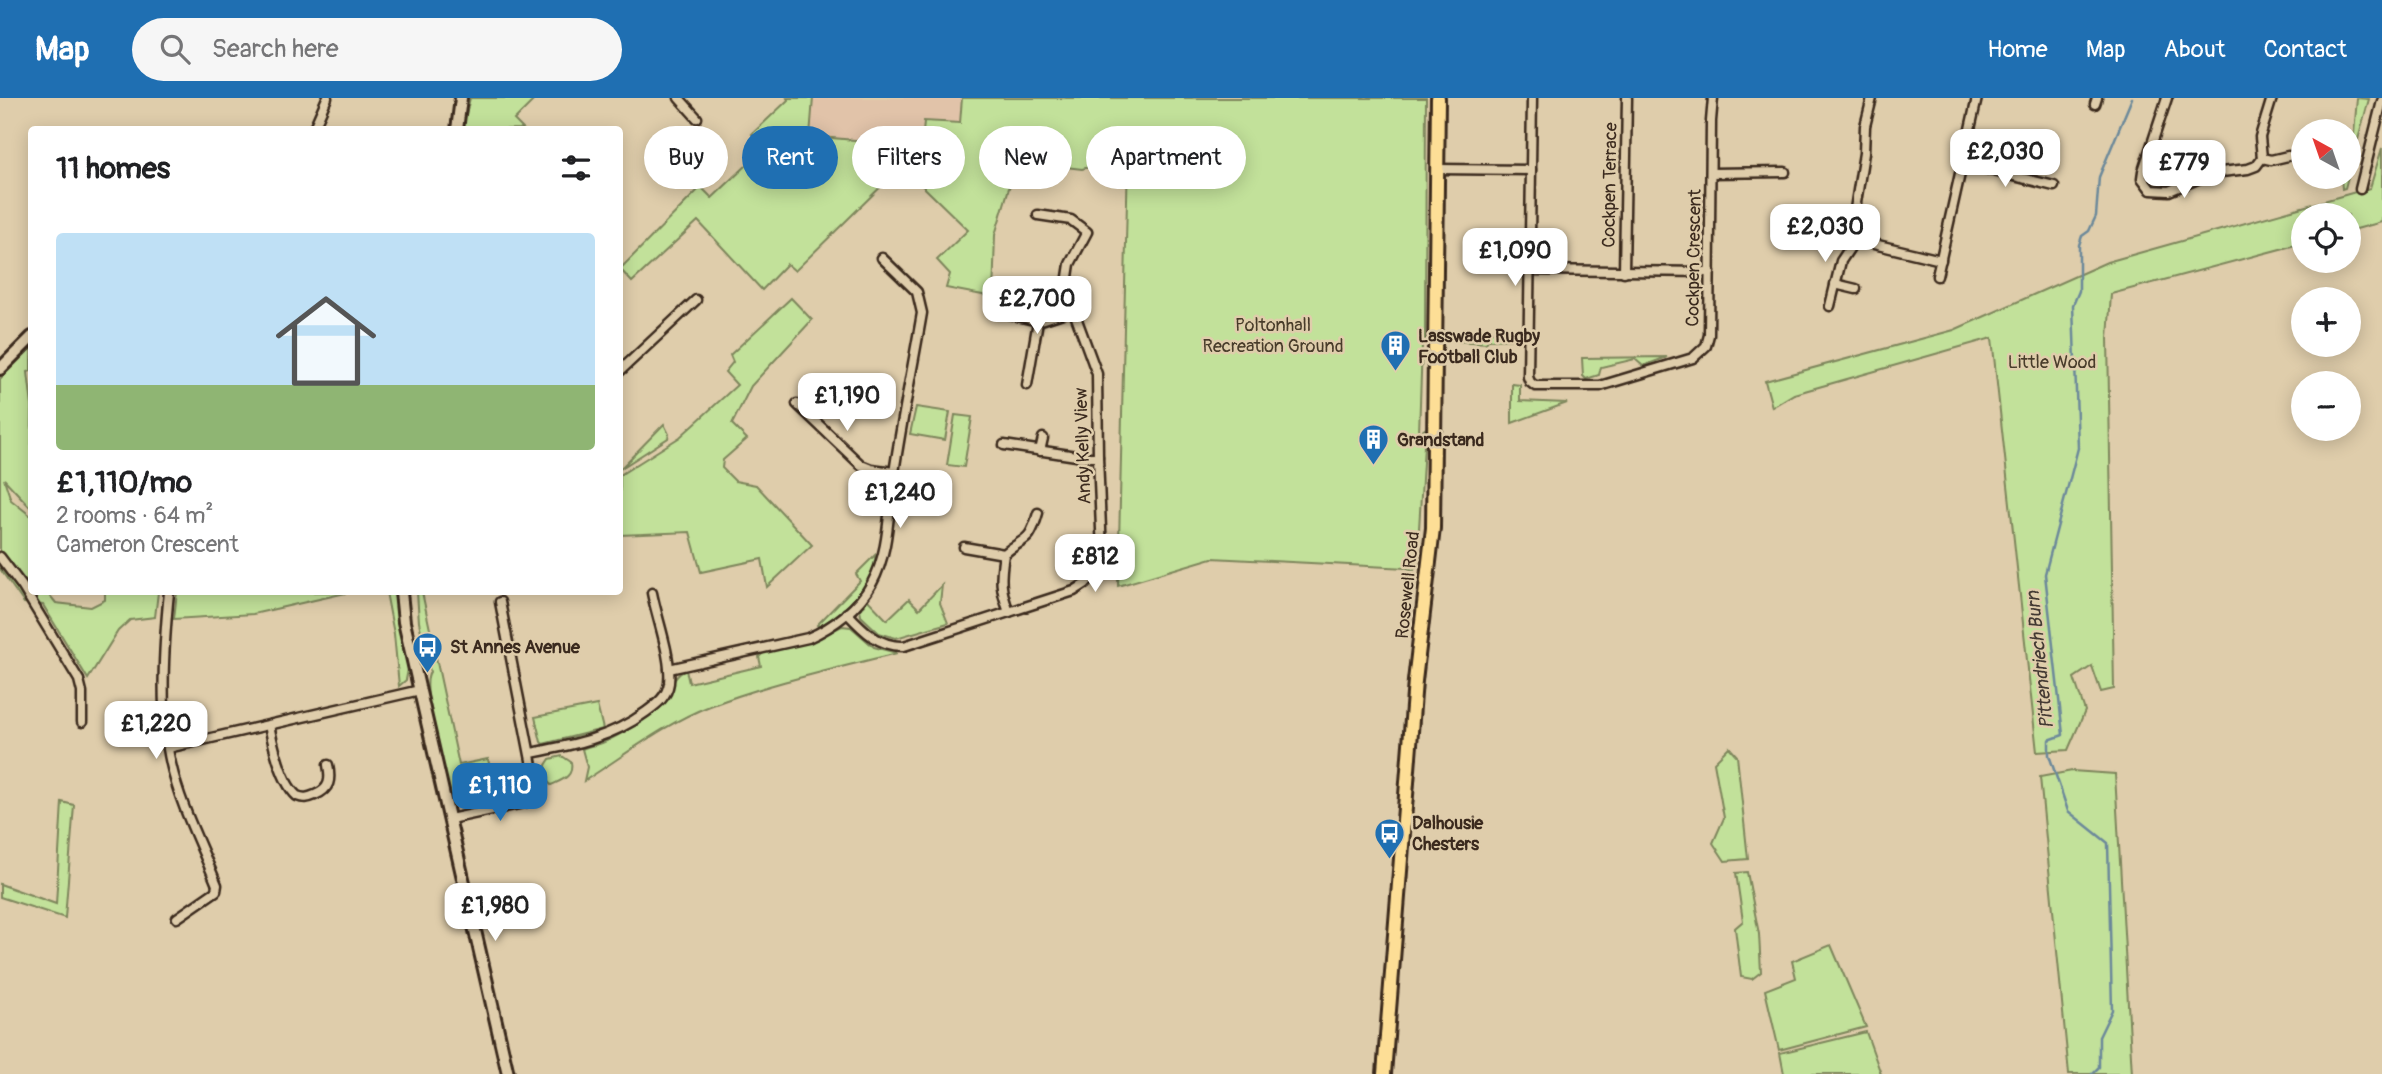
<!DOCTYPE html>
<html lang="en">
<head>
<meta charset="utf-8">
<style>
  :root { --surface:#fff; --page:#f6f6f6; --text:#202124; --muted:#757577; --line:#e0e0e0; --accent:#1f6fb2 }
  body { margin:0; font-family:Pangolin,sans-serif; background:var(--page); color:var(--text); height:100vh; display:flex; flex-direction:column; font-size:26px; white-space:nowrap }
  * { box-sizing:border-box; margin:0 }
  p { font-size:23px; color:var(--muted) }
  .icon { flex:none; width:38px; height:38px; fill:none; stroke:currentColor; stroke-width:2; stroke-linecap:round; stroke-linejoin:round }
  .map { position:relative; flex:1; overflow:hidden }
  .details { position:absolute; left:28px; top:28px; width:595px; height:469px; display:flex; flex-direction:column; background:var(--surface); border-radius:7px; box-shadow:0 4px 18px #0003 }
  .details>* { flex:none }
  .guide { position:absolute; left:644px; top:28px; width:665px; height:63px; display:flex; gap:14px }
  .needle { width:46px; rotate:320deg }
  .controls { position:absolute; left:2291px; top:21px; display:grid; gap:14px }
  .controls a { display:grid; place-items:center; width:70px; height:70px; border-radius:50%; background:var(--surface); box-shadow:0 4px 18px #0003; font-size:35px }
  .price { position:absolute; translate:-50% -60px; padding:0 16px; border-radius:14px; background:#fff; color:#222; font-size:23px; line-height:46px; filter:drop-shadow(0 2px 4px #0008) }
  .price::after { content:''; position:absolute; left:50%; top:42px; width:21px; height:16px; margin-left:-10px; background:inherit; clip-path:polygon(0 0,100% 0,50% 100%) }
  .price.selected { background:var(--accent); color:#fff }
  ul { padding:0; list-style:none }
  li { display:grid; align-content:center; gap:14px; height:371px; padding:0 28px }
  li+li { border-top:2px solid var(--line) }
  li span { display:grid; place-items:center; height:217px; border-radius:7px; color:#555 }
  li>.icon { margin-inline-start:auto }
  span .icon { width:126px; height:126px; fill:#fffc; stroke-width:1 }
  li b { font-size:30px }
  h2 { display:flex; justify-content:space-between; align-items:center; height:84px; padding:0 28px; font-size:30px }
  .tag { padding:0 24px; border-radius:32px; background:var(--surface); box-shadow:0 4px 18px #0003; font-size:24px; line-height:63px }
  .tag.selected { background:var(--accent); color:#fff }
  header { display:flex; align-items:center; gap:42px; box-sizing:border-box; height:98px; padding:0 35px; background:var(--accent); color:#fff }
  header strong { font-size:33px }
  nav { display:flex; gap:38px; margin-inline-start:auto; font-size:24px }
  .search { width:490px; height:63px; background:var(--page); display:flex; align-items:center; gap:18px; box-sizing:border-box; padding:0 24px; border-radius:38px; color:var(--muted); font-size:26px }
  .map>svg:first-child { display:block }
  .built { fill:#e1c3a9 }
  .green { fill:#c2e19a; stroke:#7e865c; stroke-width:2 }
  .lines { fill:none; stroke-linecap:round; stroke-linejoin:round }
  .stream { stroke:#6c899a; stroke-width:2.5 }
  .street-casing { stroke:#3b2a1e; stroke-width:13 }
  .secondary-casing { stroke:#3b2a1e; stroke-width:16 }
  .primary-casing { stroke:#3b2a1e; stroke-width:18 }
  .street { stroke:#dfcdab; stroke-width:8 }
  .secondary { stroke:#dfcdab; stroke-width:10 }
  .primary { stroke:#fdde96; stroke-width:12 }
  .labels { text-anchor:middle; dominant-baseline:central; stroke-width:5; stroke-linejoin:round; paint-order:stroke }
  .street-label { font-size:18px; fill:#3b2a1e; stroke:#dfcdab }
  .park-label { font-size:18px; fill:#483c2a; stroke:#dfcdab }
  .poi-label { font-size:18px; font-weight:bold; fill:#3b2a1e; stroke:#dfcdab; text-anchor:start }
  .water-label { font-size:19px; font-style:italic; fill:#433a33; stroke:#dfcdab }
</style>
</head>
<body>
<header>
<strong>Map</strong>
<div class="search"><svg class="icon" aria-label="search" viewBox="0 0 24 24"><circle cx="10" cy="10" r="6"/><path d="M15 15l6 6"/></svg>Search here</div>
<nav><a>Home</a><a>Map</a><a>About</a><a>Contact</a></nav>
</header>
<div class="map">
<svg width="2382" height="976" viewBox="0 0 2382 976">
  <rect width="100%" height="100%" fill="#dfcdab"/>
  <filter id="ink" filterUnits="userSpaceOnUse"><feTurbulence type="fractalNoise" baseFrequency=".0143" numOctaves="2"/><feDisplacementMap in="SourceGraphic" scale="14" xChannelSelector="R" yChannelSelector="G"/><feConvolveMatrix kernelMatrix="1 2 1 2 8 2 1 2 1" color-interpolation-filters="sRGB"/></filter>
  <g filter="url(#ink)">
    <path class="built" d="M813 0H962L960 26 922 48 810 38Z"/>
    <g class="green">
      <path d="M470 0H533L534 2 514 22 523 31 462 32Z"/>
      <path d="M787 0H813L810 38 922 48 924 23 960 25 962 0H1426L1425 242 1422 246 1419 335 1425 331 1417 464 1415 465 1414 472 1407 470 1212 460 1118 488 1128 59 1082 71 1017 63 995 137 993 199 946 190 950 176 937 162 968 132 902 68 795 173 787 166 762 192 698 123 632 184 620 171 701 89 712 100 765 50 752 36 788 2Z"/>
      <path d="M2357 0 2369 1 2345 90 2342 91 2341 79H2348L2349 48H2353Z"/>
      <path d="M2382 50V124L2349 133 2348 117H2303V145L2111 196 2108 240 2114 591 2101 594 2092 568 2074 580 2085 613 2068 652 2037 654 1992 240 1794 296 1772 309 1765 283 1954 232 2107 164 2370 90Z"/>
      <path d="M791 200 812 222 751 288 732 326 747 341 723 362 722 370 735 383 756 387 812 447 767 489 762 461 701 474 690 434 620 437V377L680 339 737 287 725 274 733 264 730 257Z"/>
      <path d="M1520 230V241L1488 242 1486 245 1457 243V239Z"/>
      <path d="M31 246V273L28 274 32 308 31 410 4 381 11 402 31 418 32 494H47L56 505 91 509 105 502V494H158L155 519 130 522 118 533 88 581 43 507 24 505 0 471V281Z"/>
      <path d="M1667 259 1643 268 1635 261 1601 269 1599 277 1586 281 1583 278 1582 260Z"/>
      <path d="M1512 286 1520 287V303L1567 305 1512 325Z"/>
      <path d="M916 309 950 314 945 342 910 336Z"/>
      <path d="M955 317 972 319 964 369 947 367Z"/>
      <path d="M664 326 669 336 668 340 620 371Z"/>
      <path d="M875 457C877 487 842 515 819 529L817 527 860 483 856 476Z"/>
      <path d="M942 487 940 505 948 525 896 540 879 535 861 518 860 512 865 507 863 504 867 501 887 522 909 501 919 511Z"/>
      <path d="M177 494H350L253 516 174 521Z"/>
      <path d="M386 494H394L408 571 406 582 399 588 394 536Z"/>
      <path d="M417 494H422L459 667 488 661 492 679 525 674 529 676 531 686 522 697 471 709 457 706 450 698C443 680 420 587 430 574L419 524Z"/>
      <path d="M842 528 851 529 874 549 897 555C834 571 770 585 710 608 665 625 624 658 584 683L587 669 582 651C588 648 596 647 602 645 617 639 652 618 663 607 674 595 669 579 686 572L689 585 761 568 759 559 765 553 818 540Z"/>
      <path d="M597 607 603 631 543 646 541 644 535 619Z"/>
      <path d="M1729 649 1737 658 1748 761 1725 763 1713 745 1724 720 1714 664Z"/>
      <path d="M562 658 571 664C574 679 562 682 551 687L548 684 546 667 550 661Z"/>
      <path d="M2072 673 2115 676 2132 976H2069L2040 679Z"/>
      <path d="M62 704 74 707 65 820 0 799V786L56 806Z"/>
      <path d="M1747 774 1759 836 1761 874 1752 881 1741 879 1735 830 1743 823 1736 775Z"/>
      <path d="M1831 847 1866 929 1779 952 1765 892 1796 880 1792 863Z"/>
      <path d="M1866 934 1881 976H1784L1780 955Z"/>
    </g>
    <g class="lines">
      <path class="stream" d="M2092 976 2099 969V939L2112 912 2108 745 2068 713 2049 657V642L2063 637 2045 476 2078 350 2073 207 2079 193V147L2082 138 2089 133 2096 118 2099 79 2132 0"/>
      <defs>
        <g id="street">
          <path d="M679 0 697 20"/>
          <path d="M1532 0 1528 279 1530 284 1535 288H1600L1693 260 1706 248 1709 237 1711 23 1713 0"/>
          <path d="M1872 0 1865 28 1864 55 1851 136 1855 142 1861 143 1941 162"/>
          <path d="M2167 0 2143 73 2142 80 2151 92 2169 93 2212 75 2248 71 2256 68 2262 60 2271 62 2288 58"/>
          <path d="M2095 6 2097 0"/>
          <path d="M313 32 327 0"/>
          <path d="M2262 60 2260 39 2272 0"/>
          <path d="M1962 65 2054 88"/>
          <path d="M1438 71 1531 72"/>
          <path d="M1711 75 1785 74"/>
          <path d="M2360 91 2382 3"/>
          <path d="M1530 172 1710 174"/>
          <path d="M1624 174 1627 0"/>
          <path d="M1937 178 1977 0"/>
          <path d="M1835 186 1856 191"/>
          <path d="M1830 208 1841 163 1855 142"/>
          <path d="M1001 214 1038 223 1072 212"/>
          <path d="M620 273 696 202"/>
          <path d="M1027 287 1038 223"/>
          <path d="M797 306 861 367 871 371 894 374"/>
          <path d="M1004 347 1083 359H1098"/>
          <path d="M1040 353 1043 340"/>
          <path d="M964 449 1004 456C1025 438 1029 447 1038 415"/>
          <path d="M1004 456C1000 481 1000 491 1009 514"/>
          <path d="M0 459 22 488 79 582 82 594V624"/>
          <path d="M169 494C164 545 159 615 171 666 180 707 201 747 217 787L216 793 177 820"/>
          <path d="M847 515C863 532 879 549 904 548L1074 493 1085 486 1097 473 1102 455 1098 359 1097 276 1066 192 1070 166 1087 134 1071 122 1038 117"/>
          <path d="M669 571 808 540C833 529 859 510 872 485 890 453 888 410 894 375 902 321 913 268 922 215L917 194 882 160"/>
          <path d="M269 627C273 647 282 685 297 698 304 701 308 700 315 697 330 691 331 682 328 667"/>
          <path d="M168 650 420 592"/>
          <path d="M531 655C573 647 611 640 646 614 657 606 667 599 669 585 672 560 657 521 652 495"/>
          <path d="M450 721 524 705 530 702 537 693 500 504"/>
        </g>
        <g id="secondary">
          <path d="M457 32 461 0"/>
          <path d="M0 271 32 239"/>
          <path d="M401 494 404 524 508 976"/>
        </g>
        <path id="primary" d="M1384 976 1415 583 1433 430 1438 0"/>
      </defs>
      <use href="#street" class="street-casing"/>
      <use href="#secondary" class="secondary-casing"/>
      <use href="#primary" class="primary-casing"/>
      <use href="#street" class="street"/>
      <use href="#secondary" class="secondary"/>
      <use href="#primary" class="primary"/>
    </g>
  </g>
  <defs>
    <symbol id="building-pin" viewBox="-11 -11 22 30"><path d="M0 17L-7.5 6A9.5 9.5 0 1 1 7.5 6Z" fill="#1f6fb2" stroke="#dfcdab"/><path d="M-4-6H4V6H1V3H-1V6H-4ZM-2.5-4.3h1.7v1.8h-1.7ZM.8-4.3h1.7v1.8H.8ZM-2.5-1h1.7V.8h-1.7ZM.8-1h1.7V.8H.8Z" fill="#fff"/></symbol>
    <symbol id="bus-pin" viewBox="-11 -11 22 30"><path d="M0 17L-7.5 6A9.5 9.5 0 1 1 7.5 6Z" fill="#1f6fb2" stroke="#dfcdab"/><path d="M-5-6H5V4H4V6H2V4H-2V6H-4V4H-5ZM-3.5-4V0h7V-4ZM-3.5 1.2v1.5H-2V1.2ZM2 1.2v1.5H3.5V1.2Z" fill="#fff"/></symbol>
  </defs>
  <g fill-rule="evenodd">
    <use href="#building-pin" x="1378" y="230" width="35" height="47"/>
    <use href="#building-pin" x="1356" y="324" width="35" height="47"/>
    <use href="#bus-pin" x="410" y="532" width="35" height="47"/>
    <use href="#bus-pin" x="1372" y="718" width="35" height="47"/>
  </g>
  <g class="labels">
    <g class="street-label">
      <text transform="translate(1610 87) rotate(-89)">Cockpen Terrace</text>
      <text transform="translate(1694 160) rotate(-89)">Cockpen Crescent</text>
      <text transform="translate(1083 348) rotate(-92)">Andy Kelly View</text>
      <text transform="translate(1408 487) rotate(-84)">Rosewell Road</text>
    </g>
    <g class="park-label">
      <text x="1273" y="227">Poltonhall<tspan x="1273" dy="21">Recreation Ground</tspan></text>
      <text x="2052" y="264">Little Wood</text>
    </g>
    <g class="poi-label">
      <text x="1418" y="238">Lasswade Rugby<tspan x="1418" dy="21">Football Club</tspan></text>
      <text x="1397" y="342">Grandstand</text>
      <text x="450" y="549">St Annes Avenue</text>
      <text x="1412" y="725">Dalhousie<tspan x="1412" dy="21">Chesters</tspan></text>
    </g>
    <g class="water-label">
      <text transform="translate(2040 562) rotate(-96)">Pittendriech Burn</text>
    </g>
  </g>
</svg>
<div class="controls">
<a><svg class="needle" viewBox="-14 -14 28 28"><path d="M0-13l5 13h-10z" fill="#e53935"/><path d="M0 13l5-13h-10z" fill="#757577"/></svg></a>
<a><svg class="icon" aria-label="locate" viewBox="0 0 24 24"><circle cx="12" cy="12" r="6"/><path d="M12 2v4M12 18v4M2 12h4M18 12h4"/></svg></a>
<a>+</a>
<a>−</a>
</div>
<b class="price" style="left:2005px;top:91px">£2,030</b>
<b class="price" style="left:2184px;top:102px">£779</b>
<b class="price" style="left:1825px;top:166px">£2,030</b>
<b class="price" style="left:1515px;top:190px">£1,090</b>
<b class="price" style="left:1037px;top:238px">£2,700</b>
<b class="price" style="left:847px;top:335px">£1,190</b>
<b class="price" style="left:900px;top:432px">£1,240</b>
<b class="price" style="left:1095px;top:496px">£812</b>
<b class="price" style="left:156px;top:663px">£1,220</b>
<b class="price selected" style="left:500px;top:725px">£1,110</b>
<b class="price" style="left:495px;top:845px">£1,980</b>
<div class="guide">
<a class="tag">Buy</a>
<a class="tag selected">Rent</a>
<a class="tag">Filters</a>
<a class="tag">New</a>
<a class="tag">Apartment</a>
</div>
<section class="details">
<h2>11 homes<svg class="icon" aria-label="filters" viewBox="0 0 24 24"><path d="M4 7h16M4 17h16"/><circle cx="9" cy="7" r="2"/><circle cx="15" cy="17" r="2"/></svg></h2>
<ul>
<li><span style="background:linear-gradient(#bfe0f5 70%,#8fb573 0)"><svg class="icon" aria-label="home" viewBox="0 0 24 24"><path d="M3 11l9-7 9 7M6 9v11h12V9"/></svg></span><div><b>£1,110/mo</b><p>2 rooms · 64 m²</p><p>Cameron Crescent</p></div></li>
</ul>
</section>
</div>
</body>
</html>
